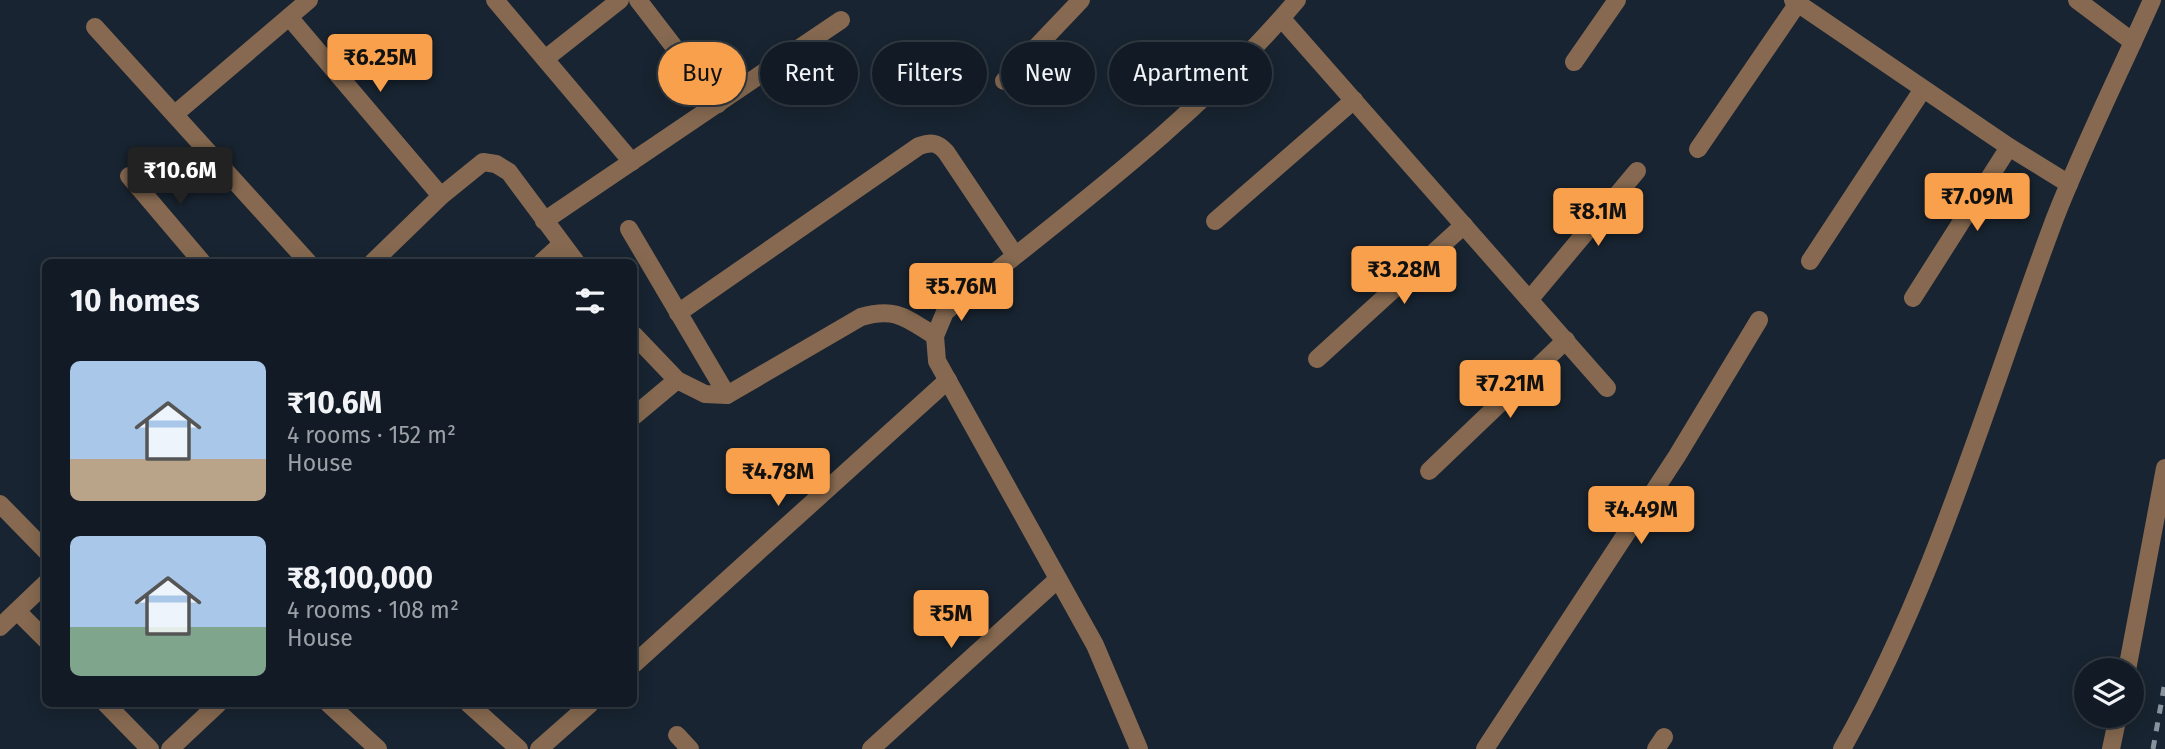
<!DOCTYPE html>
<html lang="en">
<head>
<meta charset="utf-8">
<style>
  :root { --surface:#121b25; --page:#1f2832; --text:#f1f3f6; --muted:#9ca1a7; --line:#313942; --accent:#f8a04b }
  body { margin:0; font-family:"Fira Sans",sans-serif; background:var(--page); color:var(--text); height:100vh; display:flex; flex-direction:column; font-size:26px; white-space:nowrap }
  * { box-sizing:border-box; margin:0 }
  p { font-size:23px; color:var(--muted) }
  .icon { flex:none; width:38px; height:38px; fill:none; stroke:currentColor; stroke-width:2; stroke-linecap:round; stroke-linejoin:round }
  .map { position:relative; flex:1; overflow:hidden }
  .drawer { position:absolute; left:42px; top:259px; width:595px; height:448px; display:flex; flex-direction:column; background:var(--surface); border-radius:10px; box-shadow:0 4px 18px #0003,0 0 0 2px var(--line) }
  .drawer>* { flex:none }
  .top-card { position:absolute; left:658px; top:42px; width:665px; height:63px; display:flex; gap:14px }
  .buttons { position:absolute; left:2074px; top:658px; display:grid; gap:14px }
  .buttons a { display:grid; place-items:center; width:70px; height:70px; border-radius:50%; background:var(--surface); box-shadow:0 4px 18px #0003,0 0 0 2px var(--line); font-size:35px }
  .price { position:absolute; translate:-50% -60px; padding:0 16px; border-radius:7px; background:var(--accent); color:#111; font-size:23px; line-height:46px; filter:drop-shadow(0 2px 4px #0008) }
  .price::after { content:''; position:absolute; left:50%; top:42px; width:21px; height:16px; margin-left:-10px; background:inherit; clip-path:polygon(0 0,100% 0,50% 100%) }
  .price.current { background:#222; color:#fff }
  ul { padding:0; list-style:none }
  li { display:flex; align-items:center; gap:21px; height:175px; padding:0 28px }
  li span { display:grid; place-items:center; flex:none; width:196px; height:140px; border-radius:10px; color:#555 }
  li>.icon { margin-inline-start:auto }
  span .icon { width:84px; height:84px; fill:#fffc; stroke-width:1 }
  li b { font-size:30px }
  h2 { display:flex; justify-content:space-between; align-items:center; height:84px; padding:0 28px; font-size:30px }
  .tag { padding:0 24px; border-radius:32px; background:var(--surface); box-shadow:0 4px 18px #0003,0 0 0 2px var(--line); font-size:24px; line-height:63px }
  .tag.current { background:var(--accent); color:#111 }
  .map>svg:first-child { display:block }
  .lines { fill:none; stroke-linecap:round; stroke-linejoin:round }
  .minor { stroke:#866950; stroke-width:18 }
  .rail { stroke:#89939e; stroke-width:5; stroke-dasharray:9 9; stroke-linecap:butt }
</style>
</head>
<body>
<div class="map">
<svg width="2165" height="749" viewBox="0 0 2165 749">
  <rect width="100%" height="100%" fill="#182431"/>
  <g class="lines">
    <g class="minor">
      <path d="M495 0 632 162"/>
      <path d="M638 0 718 104"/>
      <path d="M1793 0 2009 147 2069 184"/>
      <path d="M2077 0 2133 42"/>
      <path d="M289 17 441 196"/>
      <path d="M1282 19 1607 388"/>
      <path d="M95 27 308 262"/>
      <path d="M545 59 620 0"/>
      <path d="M1574 62 1617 0"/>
      <path d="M1004 81 1081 0"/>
      <path d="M175 114 309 0"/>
      <path d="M1698 149 1798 3"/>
      <path d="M129 176 202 262"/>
      <path d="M544 221 841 20"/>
      <path d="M1215 221 1354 100"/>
      <path d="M629 229 727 395"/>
      <path d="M1810 261 1923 89"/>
      <path d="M373 262 441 196 483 162 496 164 509 172 576 262"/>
      <path d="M542 262 562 244"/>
      <path d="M1913 298 2009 147"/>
      <path d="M1530 299 1637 171"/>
      <path d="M678 313 919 146C931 142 937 142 946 152L1015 255"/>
      <path d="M634 335 677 380 705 394 727 395 861 317C896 307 906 318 935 336"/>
      <path d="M1317 359 1464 225"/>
      <path d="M634 416 677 380"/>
      <path d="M1429 471 1566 340"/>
      <path d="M0 504 46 551"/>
      <path d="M17 611 46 640"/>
      <path d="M0 627 46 583"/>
      <path d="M634 664 948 380"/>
      <path d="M2127 670 2165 468"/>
      <path d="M106 704 150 749"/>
      <path d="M329 704 378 749"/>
      <path d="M469 704 519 749"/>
      <path d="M677 735 690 749"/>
      <path d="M170 749 218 704"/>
      <path d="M539 749 590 704"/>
      <path d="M871 749 1058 579"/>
      <path d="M1139 749 1095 645 937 361 935 336 945 312C1066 214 1196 120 1297 0"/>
      <path d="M1485 749 1677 456 1759 320"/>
      <path d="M1656 749 1664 737"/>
      <path d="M1842 749C1936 583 1988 396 2055 218 2084 144 2120 72 2152 0"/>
      <path d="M2111 749 2118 716"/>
    </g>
    <path class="rail" d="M2153 749 2165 682"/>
  </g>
</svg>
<div class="buttons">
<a><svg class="icon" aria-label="layers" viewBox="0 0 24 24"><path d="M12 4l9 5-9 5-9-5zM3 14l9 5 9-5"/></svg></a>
</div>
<b class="price" style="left:380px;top:94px">₹6.25M</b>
<b class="price current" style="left:180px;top:207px">₹10.6M</b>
<b class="price" style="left:1977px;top:233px">₹7.09M</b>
<b class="price" style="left:1598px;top:248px">₹8.1M</b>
<b class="price" style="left:1404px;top:306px">₹3.28M</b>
<b class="price" style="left:961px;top:323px">₹5.76M</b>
<b class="price" style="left:1510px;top:420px">₹7.21M</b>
<b class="price" style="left:778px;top:508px">₹4.78M</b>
<b class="price" style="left:1641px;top:546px">₹4.49M</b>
<b class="price" style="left:951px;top:650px">₹5M</b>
<div class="top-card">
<a class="tag current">Buy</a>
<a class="tag">Rent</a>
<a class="tag">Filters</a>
<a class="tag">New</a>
<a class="tag">Apartment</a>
</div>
<section class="drawer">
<h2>10 homes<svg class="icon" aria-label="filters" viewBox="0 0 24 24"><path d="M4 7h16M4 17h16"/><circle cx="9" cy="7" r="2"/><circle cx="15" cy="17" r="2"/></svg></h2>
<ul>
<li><span style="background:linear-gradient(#a9c7e8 70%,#b9a48a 0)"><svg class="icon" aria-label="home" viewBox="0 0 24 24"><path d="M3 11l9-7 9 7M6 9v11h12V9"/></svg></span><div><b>₹10.6M</b><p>4 rooms · 152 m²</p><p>House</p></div></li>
<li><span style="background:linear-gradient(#a9c7e8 65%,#7fa58c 0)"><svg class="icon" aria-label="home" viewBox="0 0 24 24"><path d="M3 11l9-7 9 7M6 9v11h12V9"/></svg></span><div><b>₹8,100,000</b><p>4 rooms · 108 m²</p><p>House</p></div></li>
</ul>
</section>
</div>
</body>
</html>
